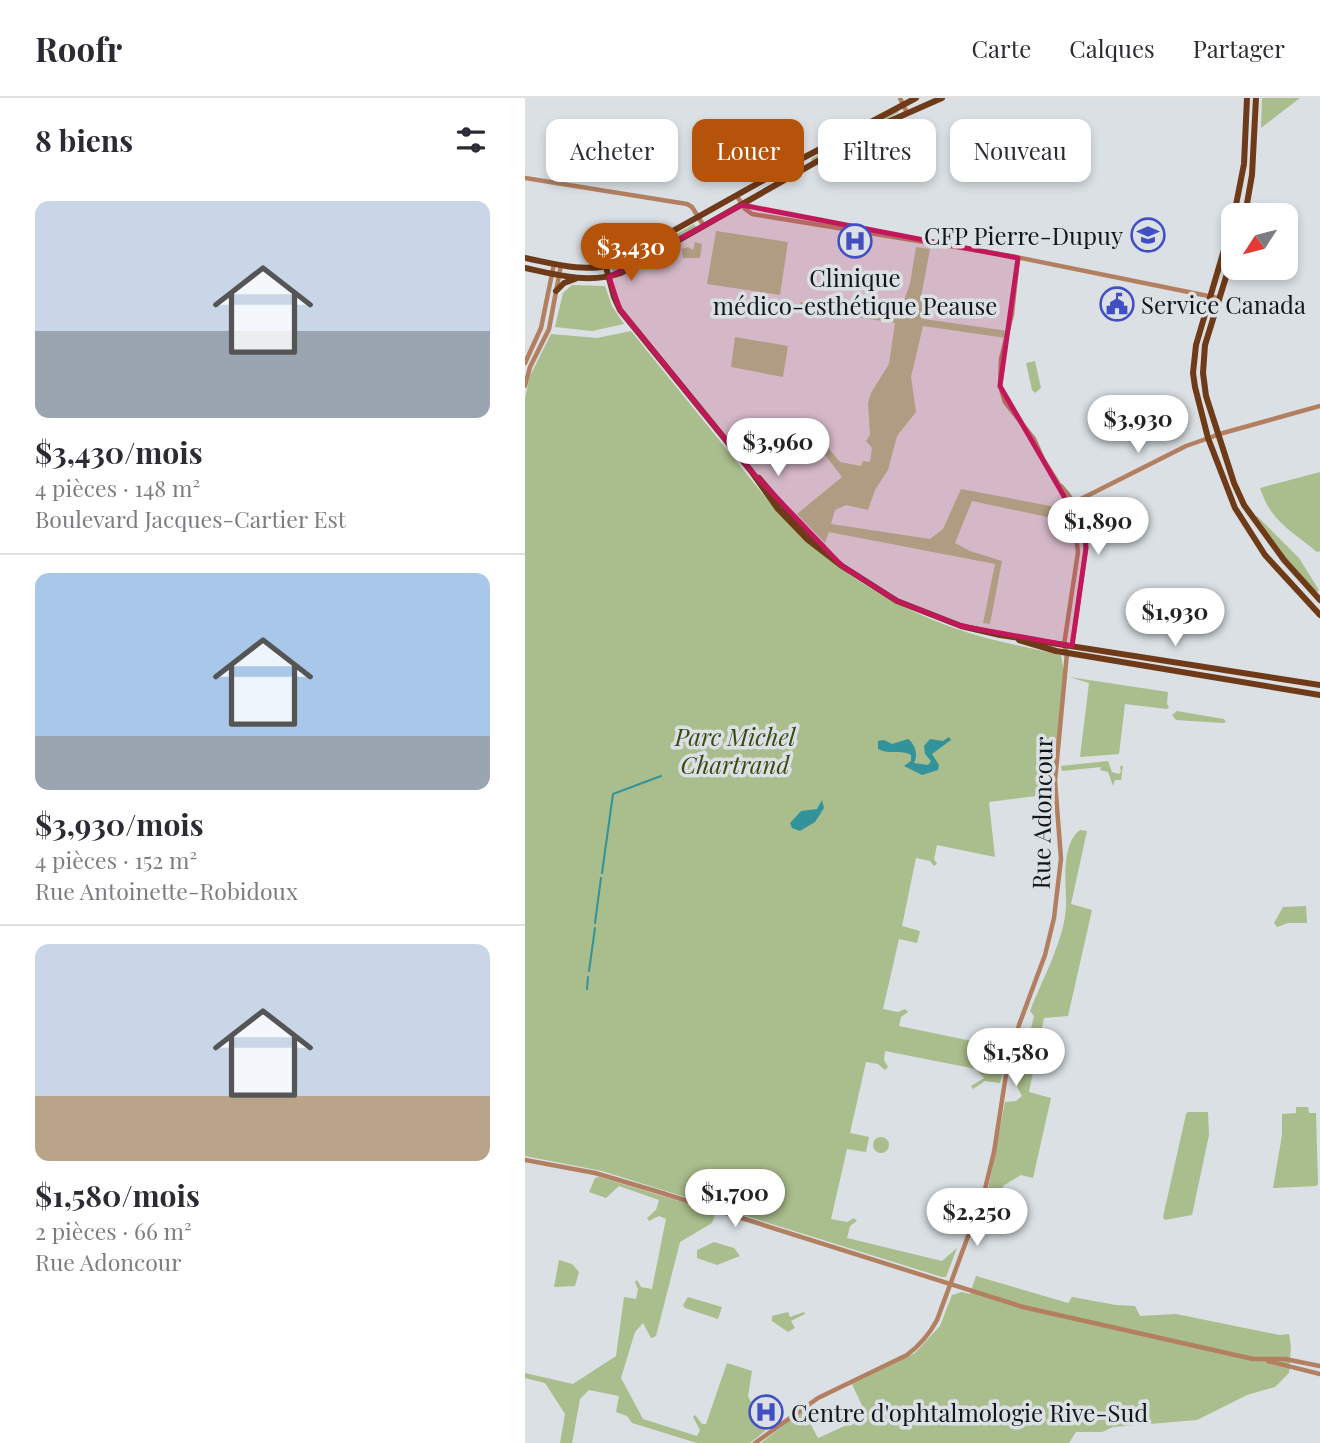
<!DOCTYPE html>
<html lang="fr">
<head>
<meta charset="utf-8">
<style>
  :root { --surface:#fff; --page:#f2f2f3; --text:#2b2b33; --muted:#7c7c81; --line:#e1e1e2; --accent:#b45309 }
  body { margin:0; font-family:"Playfair Display",serif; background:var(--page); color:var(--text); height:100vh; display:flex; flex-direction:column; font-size:26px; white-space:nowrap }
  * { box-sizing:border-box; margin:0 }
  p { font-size:23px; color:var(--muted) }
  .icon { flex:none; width:38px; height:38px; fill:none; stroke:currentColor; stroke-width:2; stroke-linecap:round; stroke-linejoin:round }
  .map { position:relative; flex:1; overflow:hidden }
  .sheet { display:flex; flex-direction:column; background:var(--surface); width:525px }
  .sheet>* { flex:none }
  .top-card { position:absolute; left:21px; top:21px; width:665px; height:63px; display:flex; gap:14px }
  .needle { width:46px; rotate:234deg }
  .controls { position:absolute; left:696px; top:105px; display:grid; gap:14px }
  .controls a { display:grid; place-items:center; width:77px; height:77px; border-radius:14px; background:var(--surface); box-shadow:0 4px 10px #0003; font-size:35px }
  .price { position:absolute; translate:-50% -60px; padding:0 16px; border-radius:24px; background:#fff; color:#222; font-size:23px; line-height:46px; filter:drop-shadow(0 2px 4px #0008) }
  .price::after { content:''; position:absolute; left:50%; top:42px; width:21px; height:16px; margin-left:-10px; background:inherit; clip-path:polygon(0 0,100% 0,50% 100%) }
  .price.active { background:var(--accent); color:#fff }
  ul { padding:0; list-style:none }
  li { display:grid; align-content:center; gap:14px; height:371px; padding:0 35px }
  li+li { border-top:2px solid var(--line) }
  li span { display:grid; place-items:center; height:217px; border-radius:14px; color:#555 }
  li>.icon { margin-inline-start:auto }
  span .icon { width:126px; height:126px; fill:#fffc; stroke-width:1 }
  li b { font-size:30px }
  h2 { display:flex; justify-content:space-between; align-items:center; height:84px; padding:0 35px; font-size:30px }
  .tag { padding:0 24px; border-radius:14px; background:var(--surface); box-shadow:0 4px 10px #0003; font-size:24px; line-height:63px }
  .tag.active { background:var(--accent); color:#fff }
  header { display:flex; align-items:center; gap:42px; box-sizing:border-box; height:98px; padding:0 35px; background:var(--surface); border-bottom:2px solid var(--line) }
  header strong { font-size:33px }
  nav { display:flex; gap:38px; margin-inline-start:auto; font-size:24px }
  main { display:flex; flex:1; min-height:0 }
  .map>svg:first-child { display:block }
  .green { fill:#aabd8c }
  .water { fill:#33939a }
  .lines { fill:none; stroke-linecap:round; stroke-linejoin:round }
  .stream { stroke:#33939a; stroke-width:2 }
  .minor { stroke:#b27f61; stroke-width:4.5 }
  .major { stroke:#6e3a17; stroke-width:6 }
  .marked { fill:#c2185b; fill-opacity:0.2; stroke:#c2185b; stroke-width:5; stroke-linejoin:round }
  .labels { text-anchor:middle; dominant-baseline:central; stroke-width:7; stroke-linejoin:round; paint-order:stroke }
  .poi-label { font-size:24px; fill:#131517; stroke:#dae0e4; text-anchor:start }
  .park-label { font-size:24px; font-style:italic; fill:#394a11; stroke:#dae0e4 }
  .street-label { font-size:24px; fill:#131517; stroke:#dae0e4 }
</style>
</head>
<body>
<header>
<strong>Roofr</strong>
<nav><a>Carte</a><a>Calques</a><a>Partager</a></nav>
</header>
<main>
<section class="sheet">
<h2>8 biens<svg class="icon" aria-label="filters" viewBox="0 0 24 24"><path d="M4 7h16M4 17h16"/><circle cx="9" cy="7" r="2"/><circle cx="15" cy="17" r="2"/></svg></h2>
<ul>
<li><span style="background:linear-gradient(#c9d6e8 60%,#9aa5b1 0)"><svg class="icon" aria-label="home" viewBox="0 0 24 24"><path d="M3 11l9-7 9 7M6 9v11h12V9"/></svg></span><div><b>$3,430/mois</b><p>4 pièces · 148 m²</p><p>Boulevard Jacques-Cartier Est</p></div></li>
<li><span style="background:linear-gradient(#a9c7e8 75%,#9aa5b1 0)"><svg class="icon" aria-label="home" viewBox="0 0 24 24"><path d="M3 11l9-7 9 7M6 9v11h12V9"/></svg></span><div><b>$3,930/mois</b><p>4 pièces · 152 m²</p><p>Rue Antoinette-Robidoux</p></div></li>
<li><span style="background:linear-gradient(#c9d6e8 70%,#b9a48a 0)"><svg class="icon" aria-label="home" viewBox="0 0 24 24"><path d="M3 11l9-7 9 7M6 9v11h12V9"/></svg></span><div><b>$1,580/mois</b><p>2 pièces · 66 m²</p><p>Rue Adoncour</p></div></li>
</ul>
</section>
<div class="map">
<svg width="795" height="1345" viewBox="0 0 795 1345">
  <rect width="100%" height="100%" fill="#dae0e4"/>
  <g class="green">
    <path d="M737 0H775L736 30Z"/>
    <path d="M372 11 374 14 287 64 286 61Z"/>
    <path d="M169 126 171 129 105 168 88 175 87 171 104 164Z"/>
    <path d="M191 133 263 144 255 197 182 186Z"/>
    <path d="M170 144 177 146 175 160H158L157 151 163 149 168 152Z"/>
    <path d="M391 149 405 151 396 199 399 221 483 233 481 240 398 228 386 279 391 314 372 338 363 372 350 392 343 412 321 407 310 412 306 426 405 441 418 431 436 391 536 410 541 423 447 403 430 445 445 453 477 463 465 526 458 525 470 466 304 434 300 445 272 416 317 379 281 332 285 328 315 364 336 368 338 363 345 364 347 350 341 343 345 337 343 305 346 295 364 266 370 225 277 210 275 204 373 219 385 186Z"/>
    <path d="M47 187 80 188 87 208 99 226 67 233 30 229 38 195Z"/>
    <path d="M106 233 254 416C303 468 365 508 432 531 466 543 502 549 536 557L539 574 527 696 464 704 470 759 412 747 409 761 412 766 409 768 405 763 391 760 377 828 395 833 392 845 374 841 358 911 373 914 380 911 383 914 376 919 374 928 466 947 473 937 487 938 475 985 460 983 448 991 446 988 459 980 451 971 360 953 359 962 363 969 360 972 353 966 341 964 325 1035 344 1039 341 1054 322 1051 306 1121 322 1124 329 1120 332 1123 325 1128 322 1140 417 1163 432 1150 421 1179H417L77 1073 0 1058V300L5 278 26 236 72 240Z"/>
    <path d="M210 239 263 248 258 279 206 269Z"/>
    <path d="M510 263 516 290 510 295 507 292 501 265Z"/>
    <path d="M795 374V453L792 454C766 432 746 424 735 390Z"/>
    <path d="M732 418 774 460 794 492 791 495 763 465 729 420Z"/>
    <path d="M544 579 643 594 642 606 644 609 642 611 600 606 594 656 555 659 564 585Z"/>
    <path d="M652 613 699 621 701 624 698 625 651 622 647 617Z"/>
    <path d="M583 663 587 674 594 676 596 674 595 668H598L596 682H590L588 688 583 674 575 672 576 669 537 673 536 668Z"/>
    <path d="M555 732 562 733 546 806 567 812 543 918 519 920 504 994 526 1000 508 1080 496 1077 478 1088V1121L461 1115 469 1100 462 1097 480 1004 491 1003 497 998 492 989 509 918 505 913C517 882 542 837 541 804 541 785 536 746 555 732Z"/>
    <path d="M781 808 782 825H763L752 829 749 825 758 809Z"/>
    <path d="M771 1009H783L784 1015H791L793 1086 791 1088 748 1090 757 1037V1016L771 1015Z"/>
    <path d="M663 1014H683L684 1037 667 1117 640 1122 638 1119 661 1016Z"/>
    <circle cx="356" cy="1047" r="8"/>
    <path d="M74 1079 191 1114 187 1125 155 1144 131 1238 126 1240 118 1225 110 1234 96 1280 118 1321 172 1338 175 1332 168 1319 170 1317 177 1326H181L202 1265 227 1273 223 1298 240 1333 225 1345H172L107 1325 102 1318 91 1314 94 1298 64 1292 55 1301 47 1345H35L40 1316 20 1285 0 1280V1275L48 1286 91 1258 99 1199 111 1201 113 1191 110 1184 112 1182 116 1189 127 1191 141 1121 134 1118 124 1123 122 1120 131 1112 134 1102 94 1088 81 1100 64 1094 70 1080Z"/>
    <path d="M189 1144 209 1150 215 1158 192 1167 172 1160V1152Z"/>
    <path d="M34 1162 47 1166 54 1174 50 1188 29 1189Z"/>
    <path d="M451 1178 543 1205 547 1199 591 1207 610 1208 615 1218 651 1216 755 1237 764 1236 766 1249 764 1275 750 1289 722 1297 672 1322 588 1329 577 1334H551L544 1345H236L278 1312 293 1340 342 1318 327 1286 390 1255 415 1228 427 1197 437 1194 445 1196Z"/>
    <path d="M163 1199 197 1209 193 1221 160 1210 158 1207Z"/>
    <path d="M263 1214 265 1219 279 1214 280 1216 266 1223 270 1230 263 1234 247 1223V1218Z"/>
  </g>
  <g class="water">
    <path d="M424 639 426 642 407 656 414 667 413 672 397 677 379 668 386 663V657C376 651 364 657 353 651V643L359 642 367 646 383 641C391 647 393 657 389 665L403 667 406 663 400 656 399 648 405 641 418 643Z"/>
    <path d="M297 702 299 710 290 724 275 733 267 730 265 725 276 713 292 711Z"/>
  </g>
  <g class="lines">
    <g class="stream">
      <path d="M77 775 88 696 136 678"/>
      <path d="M70 825 76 780"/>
      <path d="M64 873 70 830"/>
      <path d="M62 891 63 879"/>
    </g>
    <g class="minor">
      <path d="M375 0 382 15"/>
      <path d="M0 80 162 106 167 109 179 128"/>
      <path d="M212 98 220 111 227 116 486 158 693 200"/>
      <path d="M0 265 16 230 29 166"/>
      <path d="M0 288 5 269 24 231 36 167"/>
      <path d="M536 388C553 407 562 424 561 450L547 549"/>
      <path d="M544 407 661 348 698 335 795 308"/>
      <path d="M0 1062 70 1075 134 1094 498 1209 728 1261H760L795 1268"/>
      <path d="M743 1263 795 1276"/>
      <path d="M230 1345 293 1300 382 1257C395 1247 404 1237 412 1222L459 1095 469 1054 482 970 494 927 520 857 529 820 536 761 530 683 542 555 539 547 553 454 549 422 533 385 518 361 509 341 480 304 475 288 476 261 487 216 493 160"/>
    </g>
    <g class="major">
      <path d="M709 117 719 66 722 0"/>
      <path d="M720 117 727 77 731 0"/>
      <path d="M709 118 671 247 668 275 670 289 683 340 710 410 740 457 795 517"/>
      <path d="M709 153 680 247 678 275 681 298 709 385 719 407 759 462 795 502"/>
      <path d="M0 160C30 166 58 175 89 166L278 60 391 0"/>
      <path d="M81 169 89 199 95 212 226 373 253 411 282 441 317 468 372 503 436 528 475 537 795 587"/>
      <path d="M0 170C32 177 64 186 96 175L358 26 417 0"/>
      <path d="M31 193 39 185 50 181"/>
      <path d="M234 380 264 415 298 449"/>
      <path d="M494 542 531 553 795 597"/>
    </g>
  </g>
  <path class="marked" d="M217 107 493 160 475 288 544 407 550 404 558 420 561 450 547 548 436 528 372 503 317 468 226 373 95 212 84 179Z"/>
  <defs>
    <symbol id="university-ring" viewBox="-11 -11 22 22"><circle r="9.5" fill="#dae0e4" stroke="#424fc3" stroke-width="1.5"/><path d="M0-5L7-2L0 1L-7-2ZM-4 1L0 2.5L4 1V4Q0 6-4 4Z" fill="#424fc3"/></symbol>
    <symbol id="hospital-ring" viewBox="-11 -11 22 22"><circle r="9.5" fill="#dae0e4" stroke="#424fc3" stroke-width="1.5"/><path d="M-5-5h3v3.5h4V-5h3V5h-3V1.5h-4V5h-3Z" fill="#424fc3"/></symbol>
    <symbol id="civic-ring" viewBox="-11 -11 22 22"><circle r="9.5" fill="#dae0e4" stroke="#424fc3" stroke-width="1.5"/><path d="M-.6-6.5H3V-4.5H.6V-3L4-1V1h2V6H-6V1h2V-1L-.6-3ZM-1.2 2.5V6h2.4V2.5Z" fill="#424fc3"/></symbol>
  </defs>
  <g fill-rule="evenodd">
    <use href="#university-ring" x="604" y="118" width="38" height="38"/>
    <use href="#hospital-ring" x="311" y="124" width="38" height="38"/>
    <use href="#civic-ring" x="573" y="187" width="38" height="38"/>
    <use href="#hospital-ring" x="222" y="1295" width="38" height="38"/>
  </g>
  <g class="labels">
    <g class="poi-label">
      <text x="598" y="137" text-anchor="end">CFP Pierre-Dupuy</text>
      <text x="330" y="179" text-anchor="middle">Clinique<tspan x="330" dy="28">médico-esthétique Peause</tspan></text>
      <text x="616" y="206">Service Canada</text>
      <text x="266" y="1314">Centre d'ophtalmologie Rive-Sud</text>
    </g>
    <g class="park-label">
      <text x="210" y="638">Parc Michel<tspan x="210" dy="28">Chartrand</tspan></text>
    </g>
    <g class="street-label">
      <text transform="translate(516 715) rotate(-89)">Rue Adoncour</text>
    </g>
  </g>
</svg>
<div class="controls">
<a><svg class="needle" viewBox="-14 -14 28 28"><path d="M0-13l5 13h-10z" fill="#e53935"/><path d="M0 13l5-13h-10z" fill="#7c7c81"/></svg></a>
</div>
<b class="price active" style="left:106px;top:185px">$3,430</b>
<b class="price" style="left:613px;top:357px">$3,930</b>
<b class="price" style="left:253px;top:380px">$3,960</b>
<b class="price" style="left:573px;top:459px">$1,890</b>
<b class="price" style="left:650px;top:550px">$1,930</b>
<b class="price" style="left:491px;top:990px">$1,580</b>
<b class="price" style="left:210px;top:1131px">$1,700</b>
<b class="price" style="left:452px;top:1150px">$2,250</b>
<div class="top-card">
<a class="tag">Acheter</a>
<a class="tag active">Louer</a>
<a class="tag">Filtres</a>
<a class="tag">Nouveau</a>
</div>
</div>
</main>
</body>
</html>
